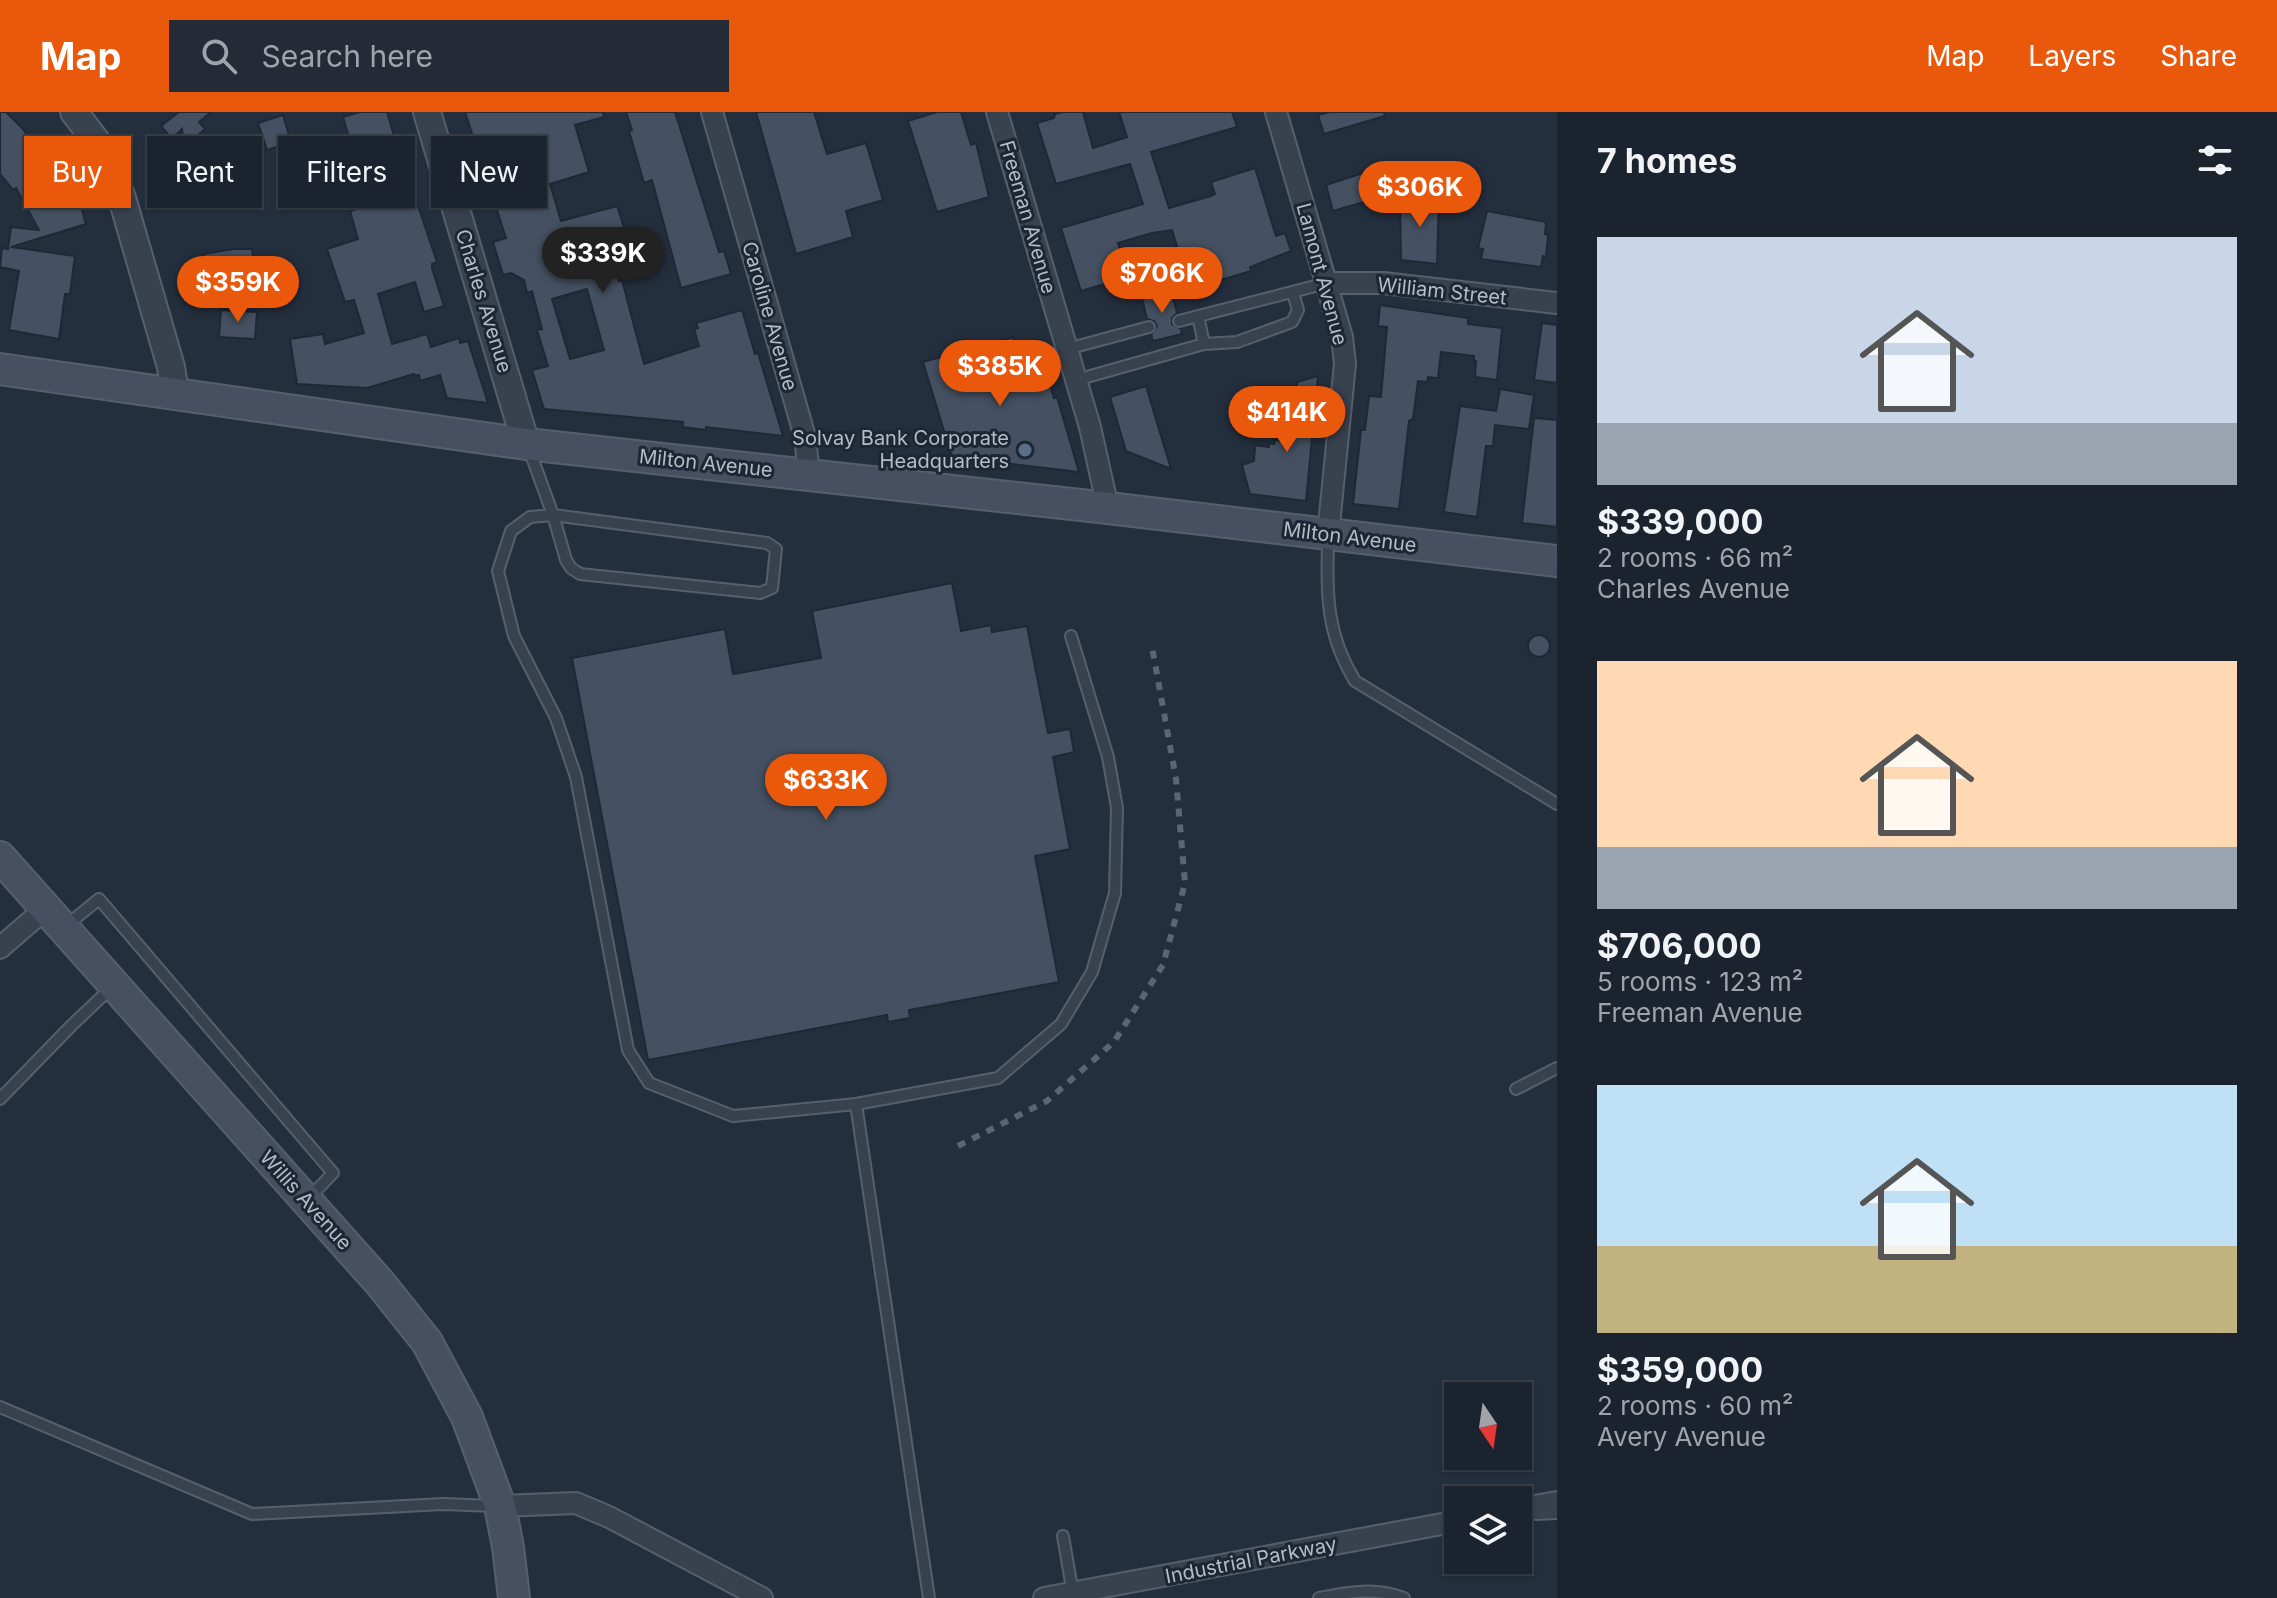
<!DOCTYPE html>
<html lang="en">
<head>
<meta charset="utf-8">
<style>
  :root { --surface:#1b232e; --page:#242b36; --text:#f1f3f6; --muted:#a0a4aa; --line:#39404a; --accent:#ea580c }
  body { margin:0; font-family:Inter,sans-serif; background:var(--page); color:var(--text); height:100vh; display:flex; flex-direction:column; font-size:30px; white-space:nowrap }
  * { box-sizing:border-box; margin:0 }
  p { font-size:26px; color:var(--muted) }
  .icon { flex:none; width:44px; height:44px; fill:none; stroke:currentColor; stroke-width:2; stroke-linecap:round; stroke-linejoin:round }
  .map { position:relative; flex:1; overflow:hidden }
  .drawer { display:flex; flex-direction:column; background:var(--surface); width:720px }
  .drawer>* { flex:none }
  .banner { position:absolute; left:24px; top:24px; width:760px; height:72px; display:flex; gap:16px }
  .needle { width:52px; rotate:167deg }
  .fabs { position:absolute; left:1444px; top:1270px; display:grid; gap:16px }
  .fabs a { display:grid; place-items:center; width:88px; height:88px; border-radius:0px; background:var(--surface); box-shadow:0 2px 6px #0004,0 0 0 2px var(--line); font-size:40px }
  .price { position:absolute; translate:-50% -68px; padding:0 18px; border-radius:28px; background:var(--accent); color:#fff; font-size:26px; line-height:52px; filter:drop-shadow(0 2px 4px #0008) }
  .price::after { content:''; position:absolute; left:50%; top:48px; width:24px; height:18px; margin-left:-12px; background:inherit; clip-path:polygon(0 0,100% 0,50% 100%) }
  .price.active { background:#222; color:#fff }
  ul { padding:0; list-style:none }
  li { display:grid; align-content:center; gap:16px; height:424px; padding:0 40px }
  li span { display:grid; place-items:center; height:248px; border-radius:0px; color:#555 }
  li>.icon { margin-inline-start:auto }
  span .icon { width:144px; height:144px; fill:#fffc; stroke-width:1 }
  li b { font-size:34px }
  h2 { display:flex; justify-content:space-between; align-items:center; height:96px; padding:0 40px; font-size:34px }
  .tag { padding:0 28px; border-radius:0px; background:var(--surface); box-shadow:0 2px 6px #0004,0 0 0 2px var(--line); font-size:28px; line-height:72px }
  .tag.active { background:var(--accent); color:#fff }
  header { display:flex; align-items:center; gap:48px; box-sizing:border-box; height:112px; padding:0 40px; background:var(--accent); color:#fff }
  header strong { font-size:38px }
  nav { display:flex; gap:44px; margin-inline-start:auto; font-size:28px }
  .search { width:560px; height:72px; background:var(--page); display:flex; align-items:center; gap:20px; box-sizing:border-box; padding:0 28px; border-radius:0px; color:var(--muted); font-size:30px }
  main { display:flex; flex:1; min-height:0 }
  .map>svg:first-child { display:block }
  .building { fill:#455162; stroke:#1f2835; stroke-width:2; fill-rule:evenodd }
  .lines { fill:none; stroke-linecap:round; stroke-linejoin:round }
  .service-casing { stroke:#565f6c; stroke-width:14 }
  .minor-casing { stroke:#565f6c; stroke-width:24 }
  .tertiary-casing { stroke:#565f6c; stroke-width:30 }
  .secondary-casing { stroke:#565f6c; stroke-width:34 }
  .service { stroke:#38414e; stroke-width:10 }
  .minor { stroke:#38414e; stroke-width:20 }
  .tertiary { stroke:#38414e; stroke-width:26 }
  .secondary { stroke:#465061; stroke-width:30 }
  .rail { stroke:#5a6575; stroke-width:6; stroke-dasharray:8 8; stroke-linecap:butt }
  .service-dot { fill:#5c6f8a; stroke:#1d2633; stroke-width:3 }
  .labels { text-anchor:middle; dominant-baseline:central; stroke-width:6; stroke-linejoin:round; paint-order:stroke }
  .street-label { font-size:20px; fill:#b4bcc9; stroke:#1d2633 }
  .poi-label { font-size:20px; fill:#b4bcc9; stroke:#1d2633; text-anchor:end }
</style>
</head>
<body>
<header>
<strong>Map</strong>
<div class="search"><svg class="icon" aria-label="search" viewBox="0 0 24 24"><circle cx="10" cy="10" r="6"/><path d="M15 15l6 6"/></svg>Search here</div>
<nav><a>Map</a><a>Layers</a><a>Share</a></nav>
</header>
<main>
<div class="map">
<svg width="1557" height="1486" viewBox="0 0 1557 1486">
  <rect width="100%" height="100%" fill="#242f3e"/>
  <g class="building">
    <path d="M0 0H6L22 16 58 63H65L80 91 86 112 11 135 75 144 70 182H65L59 227 9 218 19 159 0 155 2 136 8 137 11 115 39 118 16 76 13 78 0 62Z"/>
    <path d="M179 0H211L199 10 205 17 184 35 182 17 172 27 161 14Z"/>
    <path d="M360 0H387L398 37 403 43 406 42 417 81 414 82 437 150 432 152V156L444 194 424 200 415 170 378 182 392 232 427 222 431 235 459 226 460 231 468 229 488 291 447 286 440 263 420 269 419 263 415 264 414 262 367 276 297 272 290 227 323 222 325 232 364 221 354 188 345 190 327 137 358 127 350 99 369 93 343 5Z"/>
    <path d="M465 0H603L604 5 575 13 589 60 550 72 561 109 617 94 627 124 609 130V133L619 169 622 168 644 252 699 234 694 217 698 216 696 211 742 198 755 242 758 241 783 324 706 315V318L683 315V310L544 297 532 258 548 254 537 218 542 217 532 179 527 181 524 168 511 161 503 163 493 130 506 126ZM587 177 604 238 570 247 552 187Z"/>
    <path d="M626 0H675L719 140 724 139 731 162 681 176 652 68 644 71 629 19 632 18Z"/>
    <path d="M756 0H814L827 42 866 31 883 88 846 99 853 125 796 142Z"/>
    <path d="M937 0H961L971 33 976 31 989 85 937 100 908 9Z"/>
    <path d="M1063 0H1083L1093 36 1127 25 1119 0H1232L1237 15 1151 40 1169 96 1211 84 1215 82 1211 70 1255 56 1276 124 1285 121 1291 139 1250 155 1251 159 1211 171 1213 179 1193 186 1172 118 1152 121 1118 131 1128 165 1081 179 1061 116 1143 92 1130 52 1056 72 1037 11 1054 6 1055 2Z"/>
    <path d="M1330 0H1384L1385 4 1324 22 1318 3Z"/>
    <path d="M283 3 291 30 267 38 258 11Z"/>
    <path d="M316 28 321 48 301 53 296 33Z"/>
    <path d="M224 47V49H232L234 71 188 76 186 51Z"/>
    <path d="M1369 59 1371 68 1380 66 1385 84 1333 99 1326 73Z"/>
    <path d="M1429 81 1439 85 1437 152 1401 148 1400 90Z"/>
    <path d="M1487 99 1546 110 1545 122 1548 123 1546 145 1543 144 1541 155 1481 147 1483 137 1478 136Z"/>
    <path d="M233 137H252L255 158 197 168 193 147 204 145V142Z"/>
    <path d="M1171 178 1177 201 1172 206V212L1181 217 1182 222 1153 229 1151 223 1157 214 1154 209 1147 207 1142 186Z"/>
    <path d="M1380 193 1468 206V212L1502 216 1497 268 1475 265 1476 249H1474V244L1441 240 1438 266 1428 265 1427 270 1418 269 1413 307 1409 309 1399 397 1353 392 1361 318H1365L1369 284 1381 285 1387 215 1378 214Z"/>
    <path d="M221 198 257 200 255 227 219 225Z"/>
    <path d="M1542 211 1557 213V271L1534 268Z"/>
    <path d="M1013 225 1019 246 1037 241 1040 253 1044 252 1054 286 1057 285 1079 360 952 345 923 250Z"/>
    <path d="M1318 264 1306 389 1250 382 1242 353 1254 349 1255 333 1269 335V331L1274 332 1275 328 1292 330 1297 270Z"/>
    <path d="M1146 274 1171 357 1126 339 1110 285Z"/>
    <path d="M1500 277 1534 283 1529 317 1495 313 1493 334H1486L1477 405 1444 400 1460 294 1496 299Z"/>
    <path d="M1534 306 1557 308V415L1522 411Z"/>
    <path d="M952 471 961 519 991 513 992 520 1027 514 1048 621 1070 617 1074 640 1053 645 1070 737 1035 744 1059 870 909 898 910 906 888 910 887 903 648 948 572 546 725 517 733 562 821 546 812 499Z"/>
    <circle cx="1539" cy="534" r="11"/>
  </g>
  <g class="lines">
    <defs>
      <g id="service">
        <path d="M1179 209 1327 171"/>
        <path d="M1204 232 1237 230 1292 210 1298 198 1293 181"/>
        <path d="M1067 237 1149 215"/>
        <path d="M1076 268 1204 232 1198 204"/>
        <path d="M529 337 553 403 566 448 571 456 580 462 760 481 772 476 776 437 767 431 553 403 530 405 511 419 498 459 514 524 556 606 576 665 628 938 649 971 733 1004 856 992 998 966 1061 912 1092 860 1115 781 1117 696 1108 645 1071 524"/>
        <path d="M1328 425C1327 481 1325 520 1355 569L1557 692"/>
        <path d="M67 813 99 787 333 1061 310 1085"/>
        <path d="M1516 977 1557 956"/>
        <path d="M0 987 71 914 112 875"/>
        <path d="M856 992 929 1486"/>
        <path d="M0 1295 252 1402 443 1392 494 1394"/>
        <path d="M1536 1402 1557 1401"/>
        <path d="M1063 1424 1073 1482"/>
        <path d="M1319 1486C1347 1480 1376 1475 1404 1486"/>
      </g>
      <g id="minor">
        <path d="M712 0 805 325 809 363"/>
        <path d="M997 0 1090 315 1108 396"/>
        <path d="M1276 0 1342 225 1345 252 1328 423"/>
        <path d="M1327 171H1383L1557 191"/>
        <path d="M0 836 45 797"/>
        <path d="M500 1394 576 1391 609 1405 762 1486"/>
        <path d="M1518 1397 1557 1390"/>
        <path d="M1044 1486 1458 1409"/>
      </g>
      <g id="tertiary">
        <path d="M74 0 103 38 122 86 171 255 175 282"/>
        <path d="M427 0 526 332"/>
      </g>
      <g id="secondary">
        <path d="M0 257 526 332 1108 396 1557 449"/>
        <path d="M0 745 380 1171 427 1230 467 1305 500 1394 508 1435 514 1486"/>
      </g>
    </defs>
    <use href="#service" class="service-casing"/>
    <use href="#minor" class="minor-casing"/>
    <use href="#tertiary" class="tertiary-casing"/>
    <use href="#secondary" class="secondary-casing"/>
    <use href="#service" class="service"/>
    <use href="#minor" class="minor"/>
    <use href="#tertiary" class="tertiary"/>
    <use href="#secondary" class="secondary"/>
    <path class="rail" d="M958 1034 1047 989 1114 930 1163 853 1185 771 1176 667 1152 535"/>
  </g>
  <circle class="service-dot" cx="1025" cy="338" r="8"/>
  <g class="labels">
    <g class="street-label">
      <text transform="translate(1028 105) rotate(74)">Freeman Avenue</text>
      <text transform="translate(1322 162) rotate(75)">Lamont Avenue</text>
      <text transform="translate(1442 179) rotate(6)">William Street</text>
      <text transform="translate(484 189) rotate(73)">Charles Avenue</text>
      <text transform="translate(770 204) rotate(74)">Caroline Avenue</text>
      <text transform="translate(706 351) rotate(6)">Milton Avenue</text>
      <text transform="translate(1350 425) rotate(7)">Milton Avenue</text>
      <text transform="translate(306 1088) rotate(48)">Willis Avenue</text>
      <text transform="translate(1251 1448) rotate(-11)">Industrial Parkway</text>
    </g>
    <g class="poi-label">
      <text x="1009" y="326">Solvay Bank Corporate<tspan x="1009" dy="23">Headquarters</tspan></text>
    </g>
  </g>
</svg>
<div class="fabs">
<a><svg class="needle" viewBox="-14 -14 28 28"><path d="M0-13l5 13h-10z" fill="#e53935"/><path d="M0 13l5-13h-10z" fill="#a0a4aa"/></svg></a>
<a><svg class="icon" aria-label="layers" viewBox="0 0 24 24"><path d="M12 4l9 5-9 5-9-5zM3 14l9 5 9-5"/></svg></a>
</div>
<b class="price" style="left:1420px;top:117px">$306K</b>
<b class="price active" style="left:603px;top:183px">$339K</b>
<b class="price" style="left:1162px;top:203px">$706K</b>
<b class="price" style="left:238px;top:212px">$359K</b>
<b class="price" style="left:1000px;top:296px">$385K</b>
<b class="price" style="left:1287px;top:342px">$414K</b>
<b class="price" style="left:826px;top:710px">$633K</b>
<div class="banner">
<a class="tag active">Buy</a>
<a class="tag">Rent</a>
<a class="tag">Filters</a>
<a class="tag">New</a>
</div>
</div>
<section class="drawer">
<h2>7 homes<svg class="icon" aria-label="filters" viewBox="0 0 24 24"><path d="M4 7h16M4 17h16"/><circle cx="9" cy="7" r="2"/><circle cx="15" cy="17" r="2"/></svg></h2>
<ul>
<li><span style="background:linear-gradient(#c9d6e8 75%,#9aa5b1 0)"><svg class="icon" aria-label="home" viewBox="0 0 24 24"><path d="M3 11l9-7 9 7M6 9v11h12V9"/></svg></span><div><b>$339,000</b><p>2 rooms · 66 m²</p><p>Charles Avenue</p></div></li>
<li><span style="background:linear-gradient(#ffd9b3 75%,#9aa5b1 0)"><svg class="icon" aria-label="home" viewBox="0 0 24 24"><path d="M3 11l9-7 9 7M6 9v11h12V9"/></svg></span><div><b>$706,000</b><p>5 rooms · 123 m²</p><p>Freeman Avenue</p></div></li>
<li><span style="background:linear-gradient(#bfe0f5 65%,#c2b280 0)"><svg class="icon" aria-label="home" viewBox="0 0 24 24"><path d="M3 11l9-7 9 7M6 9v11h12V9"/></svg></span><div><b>$359,000</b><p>2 rooms · 60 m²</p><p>Avery Avenue</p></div></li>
</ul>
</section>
</main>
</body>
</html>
